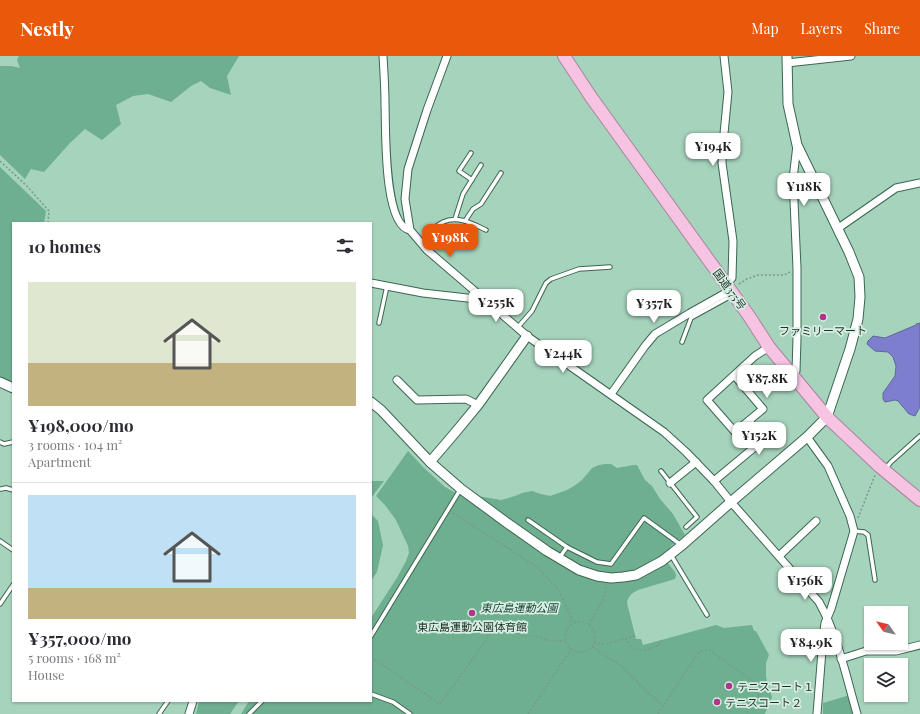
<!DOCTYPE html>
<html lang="en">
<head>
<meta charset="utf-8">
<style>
  :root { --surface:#fff; --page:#f7f7f7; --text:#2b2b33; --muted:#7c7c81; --line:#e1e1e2; --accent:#ea580c }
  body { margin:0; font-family:"Playfair Display","Noto Sans JP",serif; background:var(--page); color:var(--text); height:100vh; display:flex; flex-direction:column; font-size:15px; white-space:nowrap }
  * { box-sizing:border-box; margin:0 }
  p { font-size:13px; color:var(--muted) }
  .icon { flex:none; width:22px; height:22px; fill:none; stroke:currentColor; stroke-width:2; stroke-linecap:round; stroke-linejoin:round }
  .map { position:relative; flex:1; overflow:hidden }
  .panel { position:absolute; left:12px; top:166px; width:360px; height:480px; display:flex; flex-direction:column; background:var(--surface); border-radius:0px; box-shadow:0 1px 3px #0004 }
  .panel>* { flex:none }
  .needle { width:26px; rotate:304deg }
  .fabs { position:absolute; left:864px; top:550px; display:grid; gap:8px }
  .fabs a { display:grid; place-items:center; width:44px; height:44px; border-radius:0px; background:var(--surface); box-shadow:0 1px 3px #0004; font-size:20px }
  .price { position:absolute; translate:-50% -34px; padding:0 9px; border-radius:8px; background:#fff; color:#222; font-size:13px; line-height:26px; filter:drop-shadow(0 1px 2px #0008) }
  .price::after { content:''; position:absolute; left:50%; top:24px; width:12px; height:9px; margin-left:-6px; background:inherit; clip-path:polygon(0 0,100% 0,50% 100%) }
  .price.selected { background:var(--accent); color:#fff }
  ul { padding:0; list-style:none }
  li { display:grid; align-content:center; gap:8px; height:212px; padding:0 16px }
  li+li { border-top:1px solid var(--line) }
  li span { display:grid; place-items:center; height:124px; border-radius:0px; color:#555 }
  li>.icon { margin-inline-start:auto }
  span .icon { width:72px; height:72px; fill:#fffc; stroke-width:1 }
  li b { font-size:17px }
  h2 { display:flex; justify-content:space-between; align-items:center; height:48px; padding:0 16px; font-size:17px }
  header { display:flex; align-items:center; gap:24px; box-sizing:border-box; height:56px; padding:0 20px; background:var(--accent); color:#fff }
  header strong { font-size:19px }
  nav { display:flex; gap:22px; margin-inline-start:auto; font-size:14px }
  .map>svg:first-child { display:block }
  .green { fill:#6eaf8f }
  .water { fill:#7d7ecd; stroke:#60679b }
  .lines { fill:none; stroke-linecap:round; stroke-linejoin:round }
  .service-casing { stroke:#3c6652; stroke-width:5.5 }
  .minor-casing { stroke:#3c6652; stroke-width:9 }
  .tertiary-casing { stroke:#3c6652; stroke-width:11 }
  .trunk-casing { stroke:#a9869c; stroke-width:14 }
  .path { stroke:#779b89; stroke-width:1.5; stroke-dasharray:2 2; stroke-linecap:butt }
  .service { stroke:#fff; stroke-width:3.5 }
  .minor { stroke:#fff; stroke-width:7 }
  .tertiary { stroke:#fff; stroke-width:9 }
  .trunk { stroke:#f6c3e2; stroke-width:12 }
  .poi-dot { fill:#ae358a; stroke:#d7eee2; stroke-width:1.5 }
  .labels { text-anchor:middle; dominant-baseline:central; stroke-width:3.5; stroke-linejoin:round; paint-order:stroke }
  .street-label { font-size:11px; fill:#1e3027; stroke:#d7eee2 }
  .poi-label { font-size:11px; fill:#1e3027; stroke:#d7eee2 }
  .park-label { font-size:11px; font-style:italic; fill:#194431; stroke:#d7eee2 }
</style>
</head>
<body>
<header>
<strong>Nestly</strong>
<nav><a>Map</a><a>Layers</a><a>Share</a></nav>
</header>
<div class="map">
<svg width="920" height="658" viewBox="0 0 920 658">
  <rect width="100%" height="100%" fill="#a6d3bc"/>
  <g class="green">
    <path d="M19 0H239L227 20 231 39 210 32 201 25 191 30 171 46 148 38 133 40 116 49 121 68 102 84 85 73 70 87 44 116 31 113 25 123 0 99V10H11L20 12 17 4Z"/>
    <path d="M0 111 46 155 44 167H13V327L0 321Z"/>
    <path d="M408 395 424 412 445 431 454 436 501 444 515 440 522 437 532 435 541 438 550 440 567 434 574 430 582 424 592 412 599 409 605 408H611L617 412C624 411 630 409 637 409L645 424 652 430 660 443 673 458 685 479 671 490 670 494 662 500 675 516 676 520 675 523 638 534C632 537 628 540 627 547L636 583H641L643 589 716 569 724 572 752 569 754 575H756L769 599 766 607V621L772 641 765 658H241L249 645H371V562L398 520 406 505 409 497 408 490 396 464 385 449 376 440Z"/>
    <path d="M371 425H384L371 442Z"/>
    <path d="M371 458 378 465 383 489 377 516 371 525Z"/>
    <path d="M850 639 853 658H823V647Z"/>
    <path d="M199 645H239L230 658H196Z"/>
  </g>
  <path class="water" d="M920 267V351L915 360 909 358 898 345 895 344 885 346 883 343V337L895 320 896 310 893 301 888 296 875 295 867 288 868 285 873 280 885 282 916 269V268Z"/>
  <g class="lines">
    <defs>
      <g id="service">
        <path d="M471 97 459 115 472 124"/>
        <path d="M455 163 463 138 481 109"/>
        <path d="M465 165 473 153 481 148 501 117"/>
        <path d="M427 193C430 187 431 178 435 172 437 169 440 168 443 166 458 159 473 168 486 174"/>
        <path d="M379 267 387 230"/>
        <path d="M518 271 532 255 546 227 551 223 579 213 610 211"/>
        <path d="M682 286 691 262 731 240"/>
        <path d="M0 386 4 388 13 386"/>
        <path d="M886 412 891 406 920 380"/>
        <path d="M661 415 697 461 686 471"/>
        <path d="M1 433 6 432 13 434"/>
        <path d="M528 464 567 491 597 506 611 508 644 462 673 483 681 489"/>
        <path d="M854 475 864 476 868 479 875 524"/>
        <path d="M0 485 13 494"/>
        <path d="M671 499 707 559"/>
        <path d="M560 501 567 491"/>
        <path d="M0 548 13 529"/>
        <path d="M371 580 460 434"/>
        <path d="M371 638 393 646 410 658"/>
        <path d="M159 658 168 645"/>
        <path d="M249 658 262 645"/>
      </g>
      <g id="minor">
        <path d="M383 0C384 16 385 33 385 49 386 71 383 170 410 174"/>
        <path d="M447 0 427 54 408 113 405 143 410 174 427 194 527 280 664 376 686 396 714 425 731 446 819 546C838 580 846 620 857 658"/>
        <path d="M724 0 728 36 723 88 722 107 733 185 732 222 726 228"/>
        <path d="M787 7 851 0"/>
        <path d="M793 123 816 129"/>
        <path d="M837 173 896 132 920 127"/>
        <path d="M371 227 423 237 476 243 479 239"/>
        <path d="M735 320 763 353 735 376 707 344 755 300 769 291"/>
        <path d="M793 320 796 315 797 282V212L793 123 797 89"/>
        <path d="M397 324 417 344 466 343 478 349"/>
        <path d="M611 338 645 290 655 278 690 257 731 234"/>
        <path d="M807 381 828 410 850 460 854 475 831 553 825 567 823 582 817 658"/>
        <path d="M714 425 762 385 761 380 749 365"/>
        <path d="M670 427 696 406"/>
        <path d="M779 500 816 465"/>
        <path d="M841 603 866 595H896L920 589"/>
        <path d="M189 658 193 645"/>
      </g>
      <g id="tertiary">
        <path d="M0 326 13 332"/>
        <path d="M371 346 381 354 430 406 461 433 510 469 547 495 579 514 597 520 611 522 623 521 636 519 662 505 681 490 731 446 807 381 827 361 850 293 858 263 860 241 859 221 849 196 797 89 788 48 787 0"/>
        <path d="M430 406 454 378 478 349 527 280"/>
      </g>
      <path id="trunk" d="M564 0 591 41 749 260 769 291 827 361 879 410 920 444"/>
    </defs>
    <use href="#service" class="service-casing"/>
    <use href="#minor" class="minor-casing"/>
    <use href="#tertiary" class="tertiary-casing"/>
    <use href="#trunk" class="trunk-casing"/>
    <g class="path">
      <path d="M0 105 27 130 49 155 48 167"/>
      <path d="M739 228 747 223 758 219H784L790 216"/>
      <path d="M453 457 537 511 557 532 570 558 572 568"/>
      <path d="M858 462 875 419"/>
      <circle cx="580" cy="581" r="15"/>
      <path d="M589 569 604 542 607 529"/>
      <path d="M626 582C632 598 645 596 659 589L661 584"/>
      <path d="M594 587 605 588 635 580"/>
      <path d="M592 591 624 612 647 636 656 643 663 650"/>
      <path d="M371 601 440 648 497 569 501 568 524 581 535 580 547 584 565 585"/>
      <path d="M528 658 571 594"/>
      <path d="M658 658 697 599 702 595 709 594 757 628 761 633V636L746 658"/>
    </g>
    <use href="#service" class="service"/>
    <use href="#minor" class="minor"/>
    <use href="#tertiary" class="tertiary"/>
    <use href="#trunk" class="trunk"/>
  </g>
  <g class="poi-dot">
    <circle cx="823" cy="261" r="4"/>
    <circle cx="472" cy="557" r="4"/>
    <circle cx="729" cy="630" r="4"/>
    <circle cx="717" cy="646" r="4"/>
  </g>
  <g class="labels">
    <g class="street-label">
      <text transform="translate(730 233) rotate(54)">国道375号</text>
    </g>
    <g class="poi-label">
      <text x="823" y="274">ファミリーマート</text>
      <text x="472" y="570">東広島運動公園体育館</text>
      <text x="737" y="630" text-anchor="start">テニスコート１</text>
      <text x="725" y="646" text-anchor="start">テニスコート２</text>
    </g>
    <g class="park-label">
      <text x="519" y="551">東広島運動公園</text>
    </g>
  </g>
</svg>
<div class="fabs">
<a><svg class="needle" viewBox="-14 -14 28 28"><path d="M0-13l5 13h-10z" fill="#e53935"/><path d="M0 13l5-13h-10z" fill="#7c7c81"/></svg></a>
<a><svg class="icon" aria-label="layers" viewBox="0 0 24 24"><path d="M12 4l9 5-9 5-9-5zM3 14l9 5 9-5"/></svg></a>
</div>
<b class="price" style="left:713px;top:111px">¥194K</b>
<b class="price" style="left:804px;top:151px">¥118K</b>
<b class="price selected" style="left:450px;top:202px">¥198K</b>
<b class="price" style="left:496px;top:267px">¥255K</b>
<b class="price" style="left:654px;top:268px">¥357K</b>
<b class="price" style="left:563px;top:318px">¥244K</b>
<b class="price" style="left:767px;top:343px">¥87.8K</b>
<b class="price" style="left:759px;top:400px">¥152K</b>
<b class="price" style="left:805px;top:545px">¥156K</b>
<b class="price" style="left:811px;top:607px">¥84.9K</b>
<section class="panel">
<h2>10 homes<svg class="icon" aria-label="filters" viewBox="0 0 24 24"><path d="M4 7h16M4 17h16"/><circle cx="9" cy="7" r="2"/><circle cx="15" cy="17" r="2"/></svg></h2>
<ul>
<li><span style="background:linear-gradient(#dfe7d0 65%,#c2b280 0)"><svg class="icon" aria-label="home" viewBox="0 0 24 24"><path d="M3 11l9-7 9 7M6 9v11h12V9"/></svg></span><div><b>¥198,000/mo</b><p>3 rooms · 104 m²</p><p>Apartment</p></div></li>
<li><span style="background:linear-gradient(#bfe0f5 75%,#c2b280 0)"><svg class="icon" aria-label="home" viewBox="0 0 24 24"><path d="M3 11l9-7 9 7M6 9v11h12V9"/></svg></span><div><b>¥357,000/mo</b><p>5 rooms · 168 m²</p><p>House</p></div></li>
</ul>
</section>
</div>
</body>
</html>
